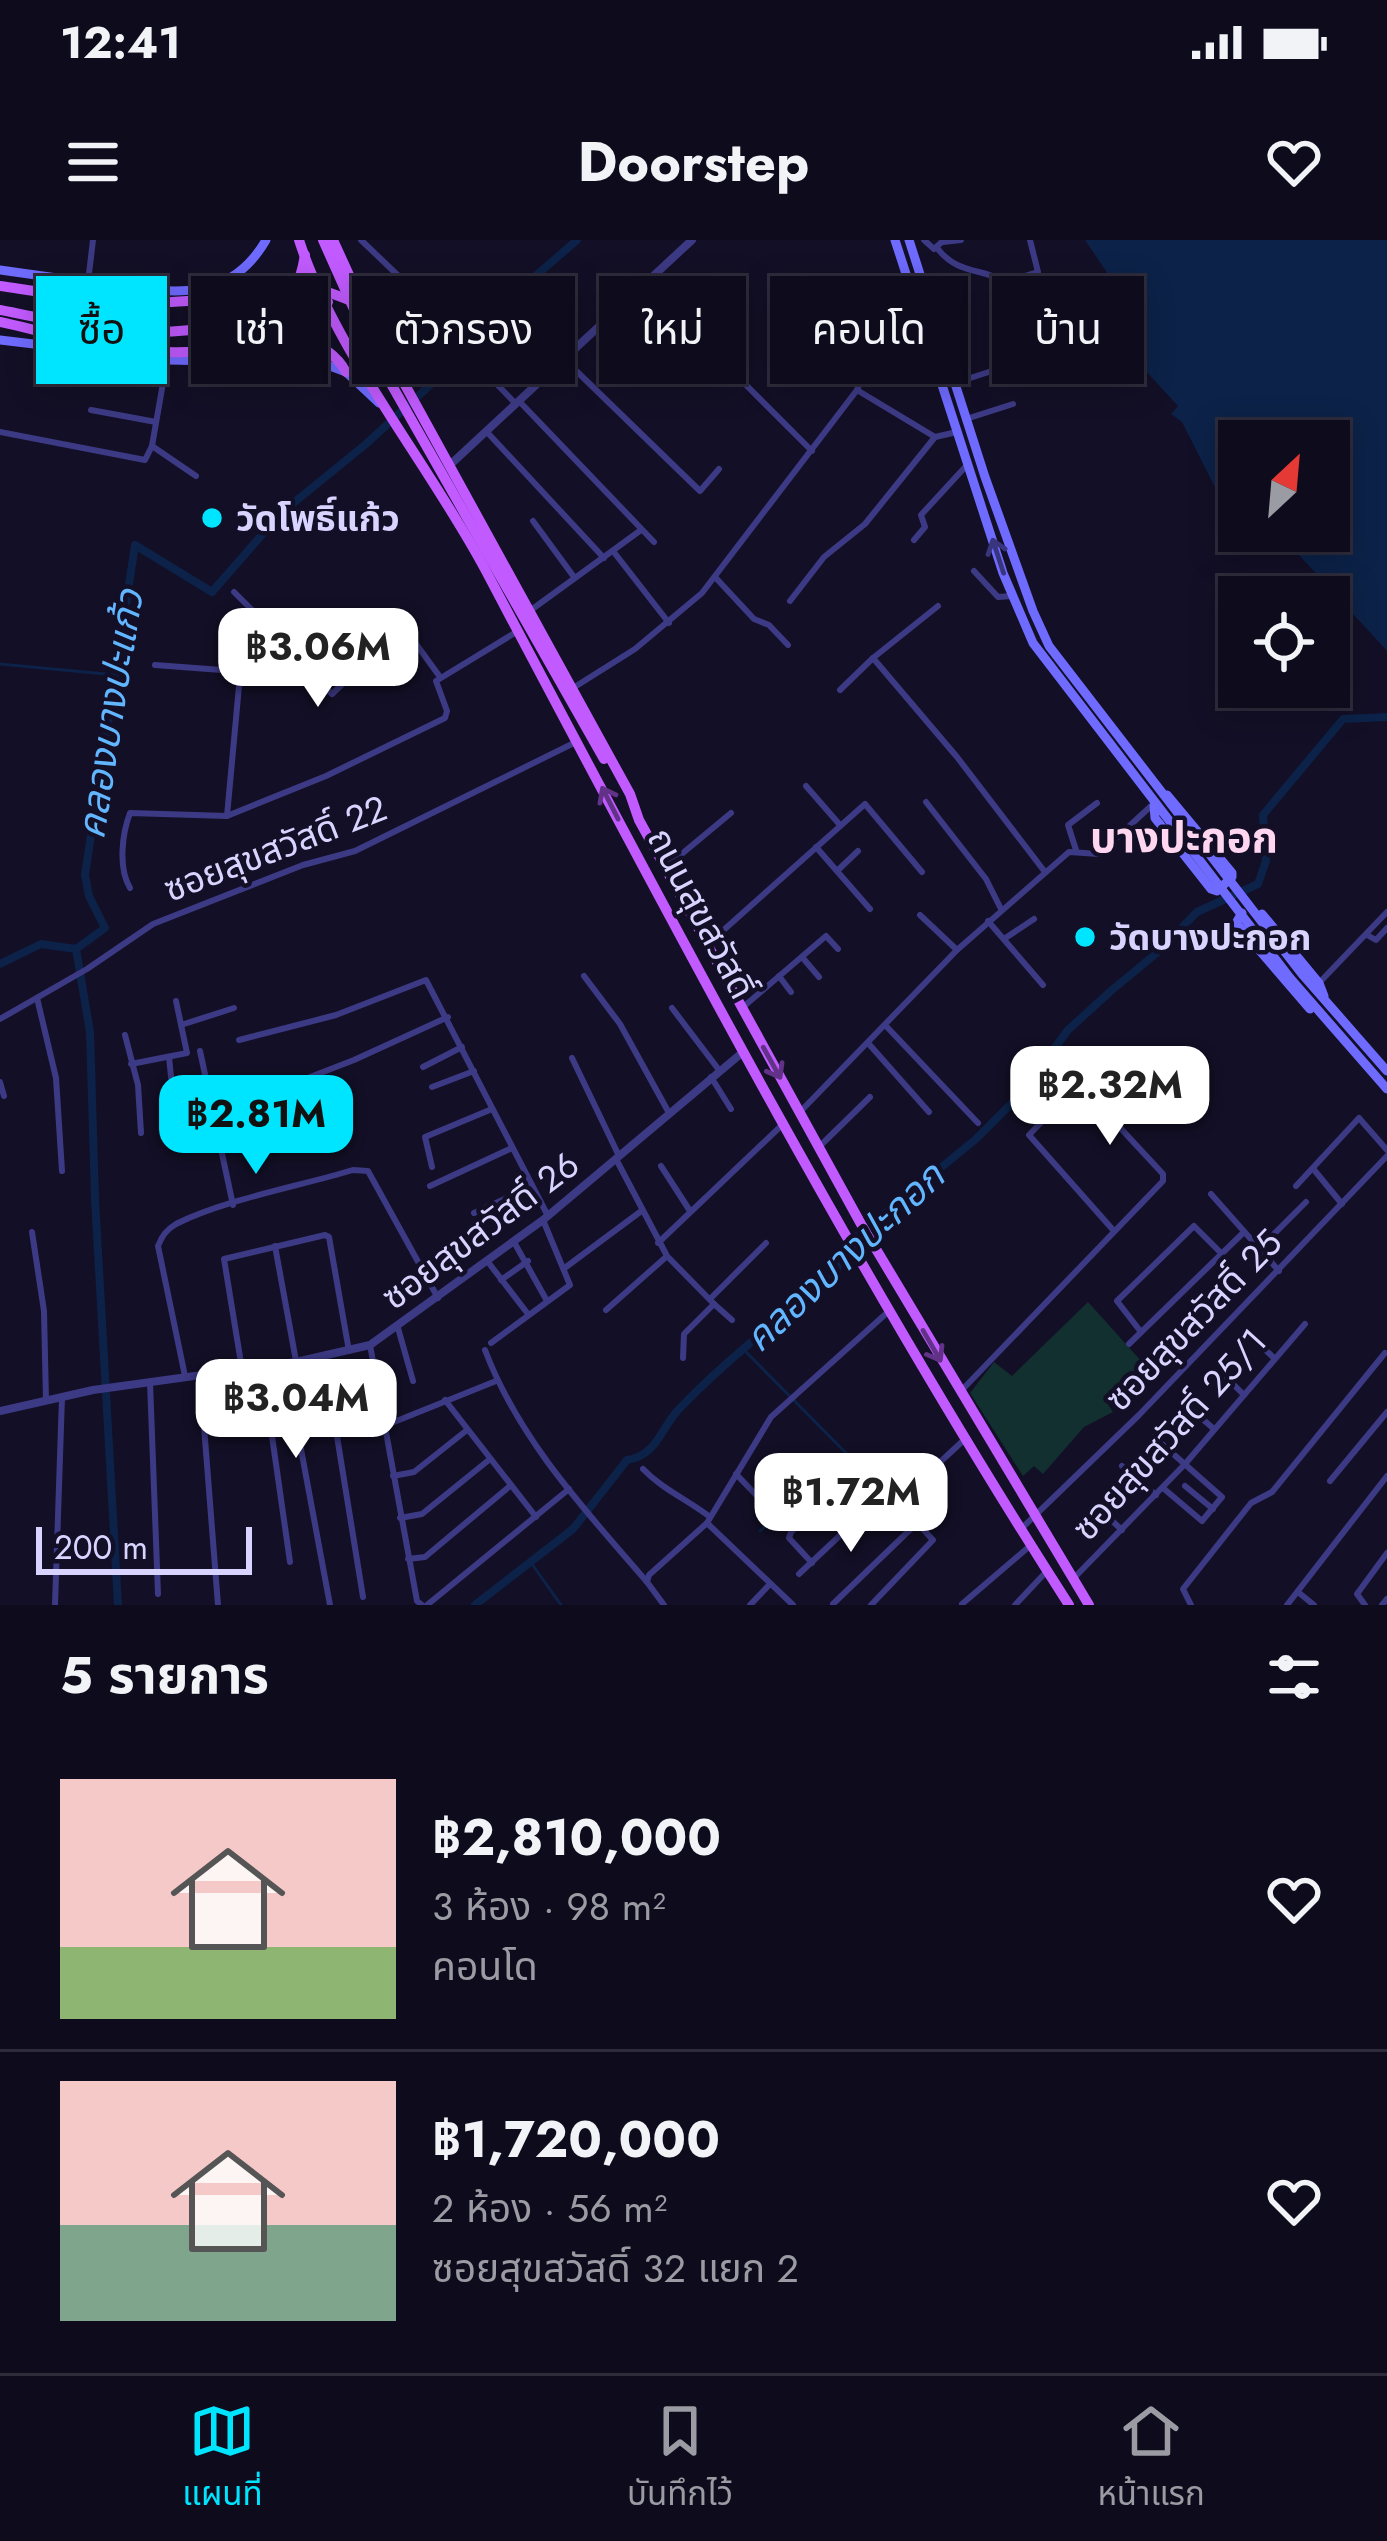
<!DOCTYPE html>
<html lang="th">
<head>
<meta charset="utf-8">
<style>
  :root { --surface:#0e0b1c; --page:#171425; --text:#f1f3f6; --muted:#9b9ba3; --line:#2e2b3b; --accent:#00e5ff }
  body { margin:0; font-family:Jost,"Noto Sans Thai",sans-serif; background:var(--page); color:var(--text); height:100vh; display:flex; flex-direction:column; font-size:45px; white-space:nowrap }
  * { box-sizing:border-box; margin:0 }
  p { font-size:39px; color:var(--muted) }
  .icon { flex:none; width:66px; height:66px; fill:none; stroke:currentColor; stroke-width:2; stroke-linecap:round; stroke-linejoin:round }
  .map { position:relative; height:1365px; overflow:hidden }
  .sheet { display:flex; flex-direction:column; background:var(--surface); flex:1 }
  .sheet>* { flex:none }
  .top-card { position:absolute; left:36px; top:36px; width:1317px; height:108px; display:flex; gap:24px }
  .needle { width:78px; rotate:26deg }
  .tools { position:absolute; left:1218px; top:180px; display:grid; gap:24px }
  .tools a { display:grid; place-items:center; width:132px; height:132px; border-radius:0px; background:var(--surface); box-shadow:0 6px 30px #0003,0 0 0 3px var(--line); font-size:60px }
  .scale { position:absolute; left:36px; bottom:30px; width:216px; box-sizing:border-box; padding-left:12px; border:6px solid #d9d4ff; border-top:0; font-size:33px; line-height:42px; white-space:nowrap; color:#d9d4ff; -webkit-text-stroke:9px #130f26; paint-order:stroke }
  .price { position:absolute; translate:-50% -102px; padding:0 27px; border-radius:24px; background:#fff; color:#222; font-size:39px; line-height:78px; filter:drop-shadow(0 3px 6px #0008) }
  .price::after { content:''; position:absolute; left:50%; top:72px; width:36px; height:27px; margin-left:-18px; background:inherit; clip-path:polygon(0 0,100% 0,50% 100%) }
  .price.current { background:var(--accent); color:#111 }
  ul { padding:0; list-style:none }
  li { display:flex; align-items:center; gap:36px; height:300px; padding:0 60px }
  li+li { border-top:3px solid var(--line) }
  li span { display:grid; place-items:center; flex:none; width:336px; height:240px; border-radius:0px; color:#555 }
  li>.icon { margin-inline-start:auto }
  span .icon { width:144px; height:144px; fill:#fffc; stroke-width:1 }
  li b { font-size:51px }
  h2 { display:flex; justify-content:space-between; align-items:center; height:144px; padding:0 60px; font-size:51px }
  .pill { padding:0 42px; border-radius:0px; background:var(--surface); box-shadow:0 6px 30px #0003,0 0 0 3px var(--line); font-size:42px; line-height:108px }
  .pill.current { background:var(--accent); color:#111 }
  .status { display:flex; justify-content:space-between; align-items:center; height:84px; padding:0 60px; background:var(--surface); direction:ltr }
  .status svg { height:33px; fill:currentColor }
  header { display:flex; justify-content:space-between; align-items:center; height:156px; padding:0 60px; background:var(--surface); font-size:54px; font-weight:700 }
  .menu { display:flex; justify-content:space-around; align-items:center; height:168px; border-top:3px solid var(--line); background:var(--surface); font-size:33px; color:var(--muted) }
  .menu a { display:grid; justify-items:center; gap:6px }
  .menu .current { color:var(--accent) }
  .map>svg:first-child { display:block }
  .green { fill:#12302f }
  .water { fill:#0c2248 }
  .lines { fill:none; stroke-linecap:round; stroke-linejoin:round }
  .stream { stroke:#0c2248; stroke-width:3 }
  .canal { stroke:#0c2248; stroke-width:8 }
  .minor { stroke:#3d3a85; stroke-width:6 }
  .tertiary { stroke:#3d3a85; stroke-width:8 }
  .secondary { stroke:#6f6bff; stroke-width:9 }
  .primary { stroke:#c25bff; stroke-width:10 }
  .oneway { stroke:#38347d }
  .oneway2 { stroke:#623188 }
  .poi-dot { fill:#00e5ff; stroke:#130f26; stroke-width:4.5 }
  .labels { text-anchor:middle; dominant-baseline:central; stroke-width:9; stroke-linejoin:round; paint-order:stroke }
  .poi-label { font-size:36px; font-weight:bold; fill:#d9d4ff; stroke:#130f26; text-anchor:start }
  .street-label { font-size:36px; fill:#d9d4ff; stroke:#130f26 }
  .water-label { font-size:39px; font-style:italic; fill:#62b6ff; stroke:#130f26 }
  .quarter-label { font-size:42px; font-weight:bold; fill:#ffd6f0; stroke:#130f26 }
</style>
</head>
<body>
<div class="status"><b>12:41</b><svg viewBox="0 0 49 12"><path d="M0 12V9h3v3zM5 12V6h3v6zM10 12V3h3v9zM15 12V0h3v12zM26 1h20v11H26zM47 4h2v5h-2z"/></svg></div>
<header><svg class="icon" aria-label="menu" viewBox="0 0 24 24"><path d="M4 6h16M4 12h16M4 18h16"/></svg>Doorstep<svg class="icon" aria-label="heart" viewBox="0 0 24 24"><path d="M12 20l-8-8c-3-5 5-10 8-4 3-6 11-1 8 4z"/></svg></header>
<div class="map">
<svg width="1387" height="1365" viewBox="0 0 1387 1365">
  <rect width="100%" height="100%" fill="#130f26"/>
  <path class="green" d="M1088 1062 1143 1123 1107 1163 1113 1172 1084 1187 1043 1234 1034 1226 1023 1236 970 1153 994 1122 1012 1136Z"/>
  <path class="water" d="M1085 0H1387V411L1277 291H1329V201H1239V284L1228 273 1182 182 1171 174 1178 166 1129 113 1145 95 1125 60 1139 48 1135 44 1122 55Z"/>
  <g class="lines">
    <g class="stream">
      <path d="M0 424 116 435"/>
      <path d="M743 1109 846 1213 760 1291"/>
      <path d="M532 1324 561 1365"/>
    </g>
    <g class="canal">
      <path d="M76 709 90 792 95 959 118 1365"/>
      <path d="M0 724 41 704 76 709 105 688 89 656 85 635 135 305 212 352 281 273 366 204 441 135 524 46 577 0"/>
      <path d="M475 1365 573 1289 627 1220C657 1215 660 1190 678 1170 726 1120 781 1077 836 1034L841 1009 976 899 1020 855 1068 790 1112 750 1158 712 1197 672 1258 644 1266 621 1263 575 1343 479 1387 477"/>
    </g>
    <g class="minor">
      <path d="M361 0 409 46"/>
      <path d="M924 0 934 9 944 0"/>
      <path d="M943 2 961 0"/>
      <path d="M937 8C959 36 982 27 1005 42L1038 32 1030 0"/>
      <path d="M88 42 93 0"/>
      <path d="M496 117 484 131 516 164"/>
      <path d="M719 118 812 211"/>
      <path d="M564 119 700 251 719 229"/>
      <path d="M955 143 1007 126"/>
      <path d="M857 150 935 197 957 192"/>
      <path d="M519 161 654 302"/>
      <path d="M91 170 156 182"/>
      <path d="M966 179 1013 164"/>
      <path d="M486 191 604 318"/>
      <path d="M0 192 145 220 152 206 167 120"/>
      <path d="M152 206 196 236"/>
      <path d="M533 281 574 337"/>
      <path d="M914 300 925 287 921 275 967 225"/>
      <path d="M613 311 669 383"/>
      <path d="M974 331 998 357 1012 356"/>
      <path d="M715 337 754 379 769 385 788 405"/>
      <path d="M234 352 258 376 255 384 332 454 403 386 440 437"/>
      <path d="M790 361 824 317 865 284 935 197"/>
      <path d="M531 370 641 290"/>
      <path d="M873 418 957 517 1045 632"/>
      <path d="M155 425 235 431 240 435 227 576"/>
      <path d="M573 448 635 409 702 353 857 150 890 71 915 61"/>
      <path d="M840 450 873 418 938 366"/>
      <path d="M806 546 840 585"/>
      <path d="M926 562 986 639 1001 669"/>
      <path d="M816 607 870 669"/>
      <path d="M1076 610 1068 585 1097 563"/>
      <path d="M666 627 731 573"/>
      <path d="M837 631 858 611"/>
      <path d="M130 648C118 628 122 594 130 573L227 576 326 536 445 478 447 471 436 441 518 391"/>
      <path d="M920 675 957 710"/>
      <path d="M988 681 1043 745"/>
      <path d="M1367 695 1376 700 1387 688"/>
      <path d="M1004 699 1034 679"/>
      <path d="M708 704 865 564 922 632"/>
      <path d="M802 717 819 737"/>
      <path d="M584 736 620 784 669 873"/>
      <path d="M779 736 791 752"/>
      <path d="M1319 743 1387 672"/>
      <path d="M37 758 56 838 62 931"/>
      <path d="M672 768 719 830"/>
      <path d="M742 768 826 696 838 709"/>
      <path d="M0 779 87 729 153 684 303 625 355 611 574 503"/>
      <path d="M181 785 234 768"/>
      <path d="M886 786 978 883"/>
      <path d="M125 795 138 845 141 893"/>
      <path d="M239 800 336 775 426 740 548 976"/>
      <path d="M868 803 929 872"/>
      <path d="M200 811 233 965"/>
      <path d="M169 817 178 905"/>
      <path d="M572 818 619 916"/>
      <path d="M131 824 187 813 176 761"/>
      <path d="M423 827 462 807"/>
      <path d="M711 837 731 869"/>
      <path d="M0 842 4 856"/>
      <path d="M432 847 474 831"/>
      <path d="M261 856 354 820 448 777"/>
      <path d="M799 873 957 710 1069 612 1099 614 1151 566"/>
      <path d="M821 905 870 857"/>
      <path d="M616 919 667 1016 714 1064 684 1094 683 1118"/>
      <path d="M661 926 690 971"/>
      <path d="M432 927 425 897 492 869"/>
      <path d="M1315 931 1342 964"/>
      <path d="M430 946 512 908"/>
      <path d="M1296 946 1359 878 1387 910"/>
      <path d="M1211 954 1279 1031"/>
      <path d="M474 973 531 947"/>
      <path d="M32 992 44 1071 46 1161"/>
      <path d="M514 1002 547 1061"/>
      <path d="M658 1003 782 885"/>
      <path d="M275 1006 296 1121"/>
      <path d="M1259 1009 1306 962"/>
      <path d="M488 1022 528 1074"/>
      <path d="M566 1027 640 972"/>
      <path d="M501 1040 528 1021"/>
      <path d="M710 1059 766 1003"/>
      <path d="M714 1064 732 1080"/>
      <path d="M606 1070 666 1017"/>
      <path d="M398 1088 413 1141"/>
      <path d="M1141 1092 1117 1061 1194 986 1222 1014"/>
      <path d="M1255 1100 1274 1118"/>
      <path d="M491 1103 570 1045 543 980"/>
      <path d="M1129 1104 1244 992"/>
      <path d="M370 1105 417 1361 422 1365"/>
      <path d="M485 1110C519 1200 585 1270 647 1342"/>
      <path d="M324 1116 363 1357"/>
      <path d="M285 1123 330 1365"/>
      <path d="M262 1126 290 1322"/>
      <path d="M242 1129 224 1019 325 995 329 997 349 1111"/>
      <path d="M1221 1132 1244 1155"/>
      <path d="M200 1135 218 1365"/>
      <path d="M185 1136 158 1006C162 996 166 990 176 984 223 960 300 946 353 930L368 931 438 1058"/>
      <path d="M150 1142 158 1354"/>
      <path d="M961 1151 1163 941V934L1086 851 1075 847 1029 895 1114 991"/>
      <path d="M445 1160 536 1277"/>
      <path d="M1185 1164 1214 1189"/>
      <path d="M384 1186 496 1141"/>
      <path d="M1154 1197 1222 1257 1202 1281 1163 1248"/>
      <path d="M1122 1226 1156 1255"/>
      <path d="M643 1229C662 1249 688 1260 710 1277"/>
      <path d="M736 1234 759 1258"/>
      <path d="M393 1236 414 1232 467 1190"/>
      <path d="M1330 1241 1387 1172"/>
      <path d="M1185 1246 1213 1269"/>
      <path d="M898 1261 965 1199"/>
      <path d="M1095 1265 1122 1290"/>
      <path d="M400 1278 422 1274 490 1219"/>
      <path d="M707 1283 793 1365"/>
      <path d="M1021 1289 1139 1175 1387 916"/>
      <path d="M408 1319 425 1317 510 1246"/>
      <path d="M812 1323 789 1298 791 1292 852 1235 876 1261"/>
      <path d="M799 1334 884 1254H890L933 1300 871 1365"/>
      <path d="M1073 1339 1185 1224 1305 1084"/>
      <path d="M1298 1352 1314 1365"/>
      <path d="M833 1364 918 1282"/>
      <path d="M962 1364 1031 1305"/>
      <path d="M55 1365 62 1157"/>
      <path d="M427 1365 569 1249"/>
      <path d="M664 1365 647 1342 649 1335 707 1283 771 1177 889 1071"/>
      <path d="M750 1365 770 1344"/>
      <path d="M1015 1365 1047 1331"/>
      <path d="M1191 1365 1183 1349 1251 1263 1272 1252 1385 1113"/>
      <path d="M1287 1365 1387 1236"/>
      <path d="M1365 1365 1357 1354 1387 1313"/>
      <path d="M1382 1365 1387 1359"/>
    </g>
    <g class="tertiary">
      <path d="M451 224 692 0"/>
      <path d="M0 1171 93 1150 296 1122 370 1105 543 980 743 812"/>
    </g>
    <g class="secondary">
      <path d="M895 0 1003 333 1033 403 1290 738 1387 849"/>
      <path d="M909 0 985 237 1033 371 1049 406 1302 734 1387 831"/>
      <path d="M0 30C35 35 70 40 104 44 168 52 228 66 266 0"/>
      <path d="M0 100 167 120 322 123 346 132 379 163"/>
      <path d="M1154 566 1155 578 1211 649 1217 651 1232 637V633L1167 555"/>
      <path d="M1242 673 1236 683 1310 769"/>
      <path d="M1262 674 1319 743 1324 756"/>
    </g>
    <g class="primary">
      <path d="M299 0C335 112 430 225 486 331 671 681 855 1032 1069 1365"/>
      <path d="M323 0 373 112 604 519"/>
      <path d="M333 0 371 83 630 554 639 580 861 984 1089 1365"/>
      <path d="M0 46C62 55 124 66 187 61 261 55 271 27 351 61"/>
      <path d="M195 56 214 46"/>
      <path d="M112 62 122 68 127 78 113 89"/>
      <path d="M203 63C242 66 301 46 313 95"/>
      <path d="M0 70C46 79 92 89 138 92 196 96 247 73 304 98 321 106 337 115 346 132"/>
      <path d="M0 82C97 103 281 164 305 15"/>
      <path d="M285 121 310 101 328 62"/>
    </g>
  </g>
  <defs><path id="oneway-shaft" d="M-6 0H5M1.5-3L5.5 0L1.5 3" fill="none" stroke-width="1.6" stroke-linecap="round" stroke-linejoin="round" transform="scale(3)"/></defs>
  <use class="oneway" href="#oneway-shaft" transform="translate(998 316) rotate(-108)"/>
  <g class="oneway2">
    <use href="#oneway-shaft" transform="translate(610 563) rotate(-117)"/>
    <use href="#oneway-shaft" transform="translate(772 823) rotate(61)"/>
    <use href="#oneway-shaft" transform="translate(932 1106) rotate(60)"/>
  </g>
  <g class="poi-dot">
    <circle cx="212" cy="278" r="12"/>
    <circle cx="1085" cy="697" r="12"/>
  </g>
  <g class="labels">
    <g class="poi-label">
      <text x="236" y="278">วัดโพธิ์แก้ว</text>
      <text x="1109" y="697">วัดบางปะกอก</text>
    </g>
    <g class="street-label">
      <text transform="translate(275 608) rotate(-21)">ซอยสุขสวัสดิ์ 22</text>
      <text transform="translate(702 673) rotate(62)">ถนนสุขสวัสดิ์</text>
      <text transform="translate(480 990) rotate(-37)">ซอยสุขสวัสดิ์ 26</text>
      <text transform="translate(1193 1080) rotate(-46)">ซอยสุขสวัสดิ์ 25</text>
      <text transform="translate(1169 1194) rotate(-48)">ซอยสุขสวัสดิ์ 25/1</text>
    </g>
    <g class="water-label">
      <text transform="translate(110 474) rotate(-81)">คลองบางปะแก้ว</text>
      <text transform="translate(844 1017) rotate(-43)">คลองบางปะกอก</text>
    </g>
    <g class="quarter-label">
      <text x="1184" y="597">บางปะกอก</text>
    </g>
  </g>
</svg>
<div class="tools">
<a><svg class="needle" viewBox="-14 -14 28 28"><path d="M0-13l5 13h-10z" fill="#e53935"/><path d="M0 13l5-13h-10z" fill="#9b9ba3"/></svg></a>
<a><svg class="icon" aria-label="locate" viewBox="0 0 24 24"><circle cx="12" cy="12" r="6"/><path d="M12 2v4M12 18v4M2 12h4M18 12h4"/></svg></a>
</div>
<div class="scale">200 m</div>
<b class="price" style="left:318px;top:470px">฿3.06M</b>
<b class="price" style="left:1110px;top:908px">฿2.32M</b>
<b class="price current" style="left:256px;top:937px">฿2.81M</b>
<b class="price" style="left:296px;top:1221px">฿3.04M</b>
<b class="price" style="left:851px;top:1315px">฿1.72M</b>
<div class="top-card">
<a class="pill current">ซื้อ</a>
<a class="pill">เช่า</a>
<a class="pill">ตัวกรอง</a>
<a class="pill">ใหม่</a>
<a class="pill">คอนโด</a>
<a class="pill">บ้าน</a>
</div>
</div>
<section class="sheet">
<h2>5 รายการ<svg class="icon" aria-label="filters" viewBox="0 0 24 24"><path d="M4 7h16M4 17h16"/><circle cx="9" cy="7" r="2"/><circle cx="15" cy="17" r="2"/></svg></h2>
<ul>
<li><span style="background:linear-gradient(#f6c9c9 70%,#8fb573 0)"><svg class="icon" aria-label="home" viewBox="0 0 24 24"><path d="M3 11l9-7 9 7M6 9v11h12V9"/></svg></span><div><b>฿2,810,000</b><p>3 ห้อง · 98 m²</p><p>คอนโด</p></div><svg class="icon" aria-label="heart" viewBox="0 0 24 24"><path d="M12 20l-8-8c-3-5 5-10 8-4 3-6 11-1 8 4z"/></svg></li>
<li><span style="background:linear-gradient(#f6c9c9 60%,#7fa58c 0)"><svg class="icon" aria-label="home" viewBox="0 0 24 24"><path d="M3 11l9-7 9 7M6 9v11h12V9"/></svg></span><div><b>฿1,720,000</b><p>2 ห้อง · 56 m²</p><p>ซอยสุขสวัสดิ์ 32 แยก 2</p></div><svg class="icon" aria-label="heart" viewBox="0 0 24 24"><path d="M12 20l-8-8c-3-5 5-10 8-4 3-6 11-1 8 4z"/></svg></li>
</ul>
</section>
<nav class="menu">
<a class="current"><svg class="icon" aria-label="map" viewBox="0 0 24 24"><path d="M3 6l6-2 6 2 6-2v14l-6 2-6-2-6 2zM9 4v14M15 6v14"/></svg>แผนที่</a>
<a><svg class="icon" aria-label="saved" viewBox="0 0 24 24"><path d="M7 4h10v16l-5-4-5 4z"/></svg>บันทึกไว้</a>
<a><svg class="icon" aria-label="home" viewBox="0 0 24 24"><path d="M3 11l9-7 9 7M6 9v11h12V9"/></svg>หน้าแรก</a>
</nav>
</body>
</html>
